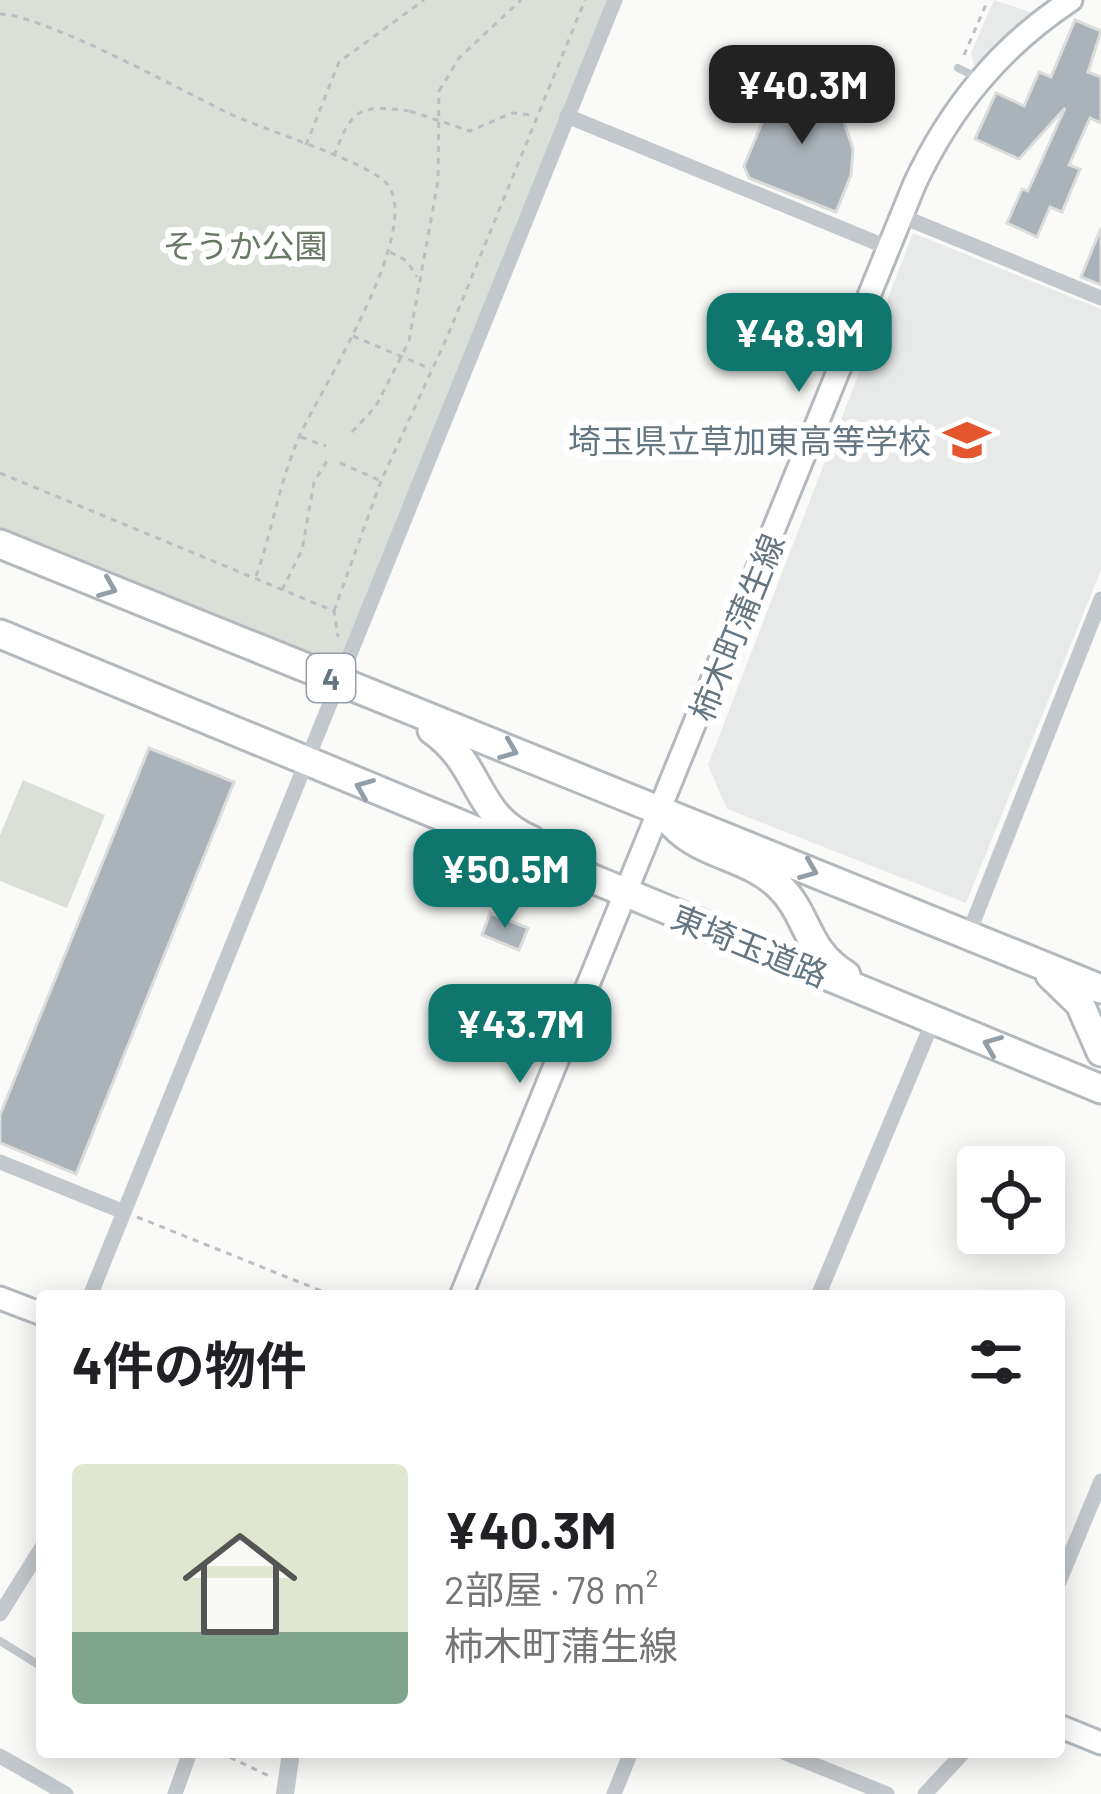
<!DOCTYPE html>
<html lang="ja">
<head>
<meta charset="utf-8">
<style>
  :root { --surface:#fff; --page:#f2f2f2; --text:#202124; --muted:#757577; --line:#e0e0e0; --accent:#0f766e }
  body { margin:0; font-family:Barlow,"Noto Sans JP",sans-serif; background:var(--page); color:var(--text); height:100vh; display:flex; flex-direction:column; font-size:45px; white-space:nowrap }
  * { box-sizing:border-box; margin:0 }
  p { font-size:39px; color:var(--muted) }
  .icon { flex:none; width:66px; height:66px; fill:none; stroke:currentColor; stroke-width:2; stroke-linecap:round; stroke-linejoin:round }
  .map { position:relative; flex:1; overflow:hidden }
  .side { position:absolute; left:36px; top:1290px; width:1029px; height:468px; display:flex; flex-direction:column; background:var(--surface); border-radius:12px; box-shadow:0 6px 30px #0003 }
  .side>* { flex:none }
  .buttons { position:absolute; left:957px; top:1146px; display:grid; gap:24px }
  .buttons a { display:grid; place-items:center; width:108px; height:108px; border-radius:12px; background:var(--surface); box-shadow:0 6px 30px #0003; font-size:60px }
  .price { position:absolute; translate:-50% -102px; padding:0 27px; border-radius:24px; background:var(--accent); color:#fff; font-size:39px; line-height:78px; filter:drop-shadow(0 3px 6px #0008) }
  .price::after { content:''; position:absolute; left:50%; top:72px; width:36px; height:27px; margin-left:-18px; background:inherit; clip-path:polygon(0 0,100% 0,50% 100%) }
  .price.active { background:#222; color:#fff }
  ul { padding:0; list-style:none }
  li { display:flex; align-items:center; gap:36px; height:300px; padding:0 36px }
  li+li { border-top:3px solid var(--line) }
  li span { display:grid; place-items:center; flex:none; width:336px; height:240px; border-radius:12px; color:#555 }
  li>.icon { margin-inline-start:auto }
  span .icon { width:144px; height:144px; fill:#fffc; stroke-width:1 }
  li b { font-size:51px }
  h2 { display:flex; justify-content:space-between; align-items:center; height:144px; padding:0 36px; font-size:51px }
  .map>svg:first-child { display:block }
  .built { fill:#e8e9e9 }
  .green { fill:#dadfd7 }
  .building { fill:#aab3b9; stroke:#dcdcda; stroke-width:3 }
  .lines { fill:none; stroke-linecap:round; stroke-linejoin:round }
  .secondary-casing { stroke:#b3babf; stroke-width:27 }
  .trunk-casing { stroke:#b4b9bd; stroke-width:33 }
  .path { stroke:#bbbfc2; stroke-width:3; stroke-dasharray:6 6; stroke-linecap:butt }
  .service { stroke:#c3c8cc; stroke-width:8 }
  .minor { stroke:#c3c8cc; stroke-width:15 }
  .tertiary { stroke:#c3c8cc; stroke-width:18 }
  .secondary { stroke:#fff; stroke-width:21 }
  .trunk { stroke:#fff; stroke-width:27 }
  .oneway { stroke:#939fa8 }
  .labels { text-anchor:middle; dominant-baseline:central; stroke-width:12; stroke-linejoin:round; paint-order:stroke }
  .shield { fill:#fff; stroke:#939fa8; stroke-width:3 }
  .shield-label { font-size:30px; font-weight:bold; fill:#657683 }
  .park-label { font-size:33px; fill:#687a64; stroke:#fff }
  .poi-label { font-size:33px; fill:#657683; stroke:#fff; text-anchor:end }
  .street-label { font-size:33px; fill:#657683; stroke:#fff }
</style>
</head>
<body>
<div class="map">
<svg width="1101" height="1794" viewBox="0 0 1101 1794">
  <rect width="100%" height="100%" fill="#fafaf8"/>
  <g class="built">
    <path d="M994 0 1033 13 974 66 971 53Z"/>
    <path d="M913 233 1101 309V570L966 903 727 809 708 765Z"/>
  </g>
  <g class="green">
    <path d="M0 0H608L335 672 0 536Z"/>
    <path d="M23 780 105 815 67 908 0 881V835Z"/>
  </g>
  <g class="building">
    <path d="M1075 20 1101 31 1088 72 1101 77V123L1090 118 1069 165 1080 169 1062 212 1050 207 1037 237 1007 223 1022 189 1028 191 1065 108 1019 159 975 139 996 93 1024 106 1039 72 1051 77Z"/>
    <path d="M781 77 820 92 843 119 853 149 851 175 836 212 749 178 744 166Z"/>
    <path d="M1101 228V285L1081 277Z"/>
    <path d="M149 748 234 782 76 1174 0 1143V1115Z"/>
    <path d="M490 913 528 928 519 950 482 935Z"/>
  </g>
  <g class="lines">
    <defs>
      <g id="secondary">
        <path d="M461 1296 915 183C951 107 1000 47 1071 0"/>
        <path d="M0 1298 42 1314"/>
        <path d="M1059 1726 1101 1743"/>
      </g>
      <g id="trunk">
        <path d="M0 544 1101 989"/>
        <path d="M0 634 1101 1089"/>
        <path d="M432 730C483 766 473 815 531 840"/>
        <path d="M666 816C695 856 744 853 778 885 809 914 804 949 846 975"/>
        <path d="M1050 975 1080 1004 1101 1052"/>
      </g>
    </defs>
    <use href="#secondary" class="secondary-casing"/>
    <use href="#trunk" class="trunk-casing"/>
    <g class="path">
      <path d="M0 14C46 16 177 88 224 111 259 129 371 162 388 185 422 232 322 387 300 435 279 481 272 534 254 582"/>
      <path d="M964 55 988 0"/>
      <path d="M439 91 459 58 521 0"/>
      <path d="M410 111 470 131 512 113 532 115"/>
      <path d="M306 145 339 62 424 0"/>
      <path d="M334 156C352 109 358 104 409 111"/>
      <path d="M390 252 407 261 417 277"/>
      <path d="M353 336 431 369"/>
      <path d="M352 432 376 406 409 341 438 181 439 90"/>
      <path d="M301 437 326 446"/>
      <path d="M340 463 379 480"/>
      <path d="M0 473 334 611 338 637"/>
      <path d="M282 590 302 550 314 482 327 461"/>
      <path d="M334 611 381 481 448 335 585 0"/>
      <path d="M137 1217 334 1296"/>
      <path d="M219 1752 271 1777"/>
    </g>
    <g class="service">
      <path d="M958 68 978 78"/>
      <path d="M0 1641 42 1667"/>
    </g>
    <g class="minor">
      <path d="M567 116 889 248"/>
      <path d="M901 216 1101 298"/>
      <path d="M968 935 1101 599"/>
      <path d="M0 1162 124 1212"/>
      <path d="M90 1296 615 0"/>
      <path d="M818 1296 933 1021"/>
      <path d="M1059 1582 1101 1481"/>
      <path d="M0 1614 42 1547"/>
      <path d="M783 1752 887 1794"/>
      <path d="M0 1756 66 1794"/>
      <path d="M175 1794 190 1752"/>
      <path d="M614 1794 631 1752"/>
      <path d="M925 1794 964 1752"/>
    </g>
    <path class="tertiary" d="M285 1794 291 1752"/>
    <use href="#secondary" class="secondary"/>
    <use href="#trunk" class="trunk"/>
  </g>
  <defs><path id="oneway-chevron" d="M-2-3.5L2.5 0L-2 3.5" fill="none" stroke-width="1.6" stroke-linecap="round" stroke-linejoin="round" transform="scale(3)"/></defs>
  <g class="oneway">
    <use href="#oneway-chevron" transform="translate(108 588) rotate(22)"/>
    <use href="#oneway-chevron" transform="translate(509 750) rotate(22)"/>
    <use href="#oneway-chevron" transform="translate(364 788) rotate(-158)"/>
    <use href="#oneway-chevron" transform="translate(809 870) rotate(22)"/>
    <use href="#oneway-chevron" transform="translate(992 1045) rotate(-158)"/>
  </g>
  <defs>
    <symbol id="school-bare" viewBox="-9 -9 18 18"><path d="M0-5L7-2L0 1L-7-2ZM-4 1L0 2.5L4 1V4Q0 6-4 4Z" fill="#e4572e" stroke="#fff" stroke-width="2.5" paint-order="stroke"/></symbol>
  </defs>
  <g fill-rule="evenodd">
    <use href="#school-bare" x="934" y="407" width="66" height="66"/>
  </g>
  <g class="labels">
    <rect class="shield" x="307" y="654" width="48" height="48" rx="9"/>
    <g class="shield-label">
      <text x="331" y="678">4</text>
    </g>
    <g class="park-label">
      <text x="245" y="245">そうか公園</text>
    </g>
    <g class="poi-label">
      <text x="931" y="440">埼玉県立草加東高等学校</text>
    </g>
    <g class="street-label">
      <text transform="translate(736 627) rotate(-68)">柿木町蒲生線</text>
      <text transform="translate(750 945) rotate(22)">東埼玉道路</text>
    </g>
  </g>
</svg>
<div class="buttons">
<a><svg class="icon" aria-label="locate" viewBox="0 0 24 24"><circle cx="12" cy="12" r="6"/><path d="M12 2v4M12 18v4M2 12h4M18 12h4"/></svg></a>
</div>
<b class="price active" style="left:802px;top:147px">¥40.3M</b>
<b class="price" style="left:799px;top:395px">¥48.9M</b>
<b class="price" style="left:505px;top:931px">¥50.5M</b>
<b class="price" style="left:520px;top:1086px">¥43.7M</b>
<section class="side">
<h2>4件の物件<svg class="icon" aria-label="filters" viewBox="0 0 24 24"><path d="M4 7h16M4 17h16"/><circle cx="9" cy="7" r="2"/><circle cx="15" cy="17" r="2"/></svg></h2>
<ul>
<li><span style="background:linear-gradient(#dfe7d0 70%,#7fa58c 0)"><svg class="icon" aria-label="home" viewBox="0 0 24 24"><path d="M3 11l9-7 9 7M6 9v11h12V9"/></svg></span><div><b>¥40.3M</b><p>2部屋 · 78 m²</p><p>柿木町蒲生線</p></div></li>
</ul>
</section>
</div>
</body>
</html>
